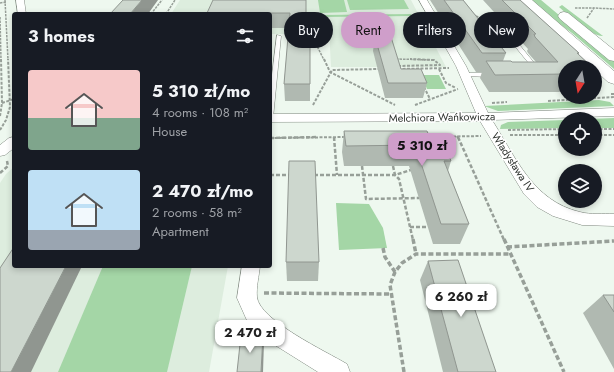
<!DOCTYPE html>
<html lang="en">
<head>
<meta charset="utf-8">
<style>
  :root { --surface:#171b24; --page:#20242c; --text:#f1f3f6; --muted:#9ea1a6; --accent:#cf9eca }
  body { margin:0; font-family:Jost,sans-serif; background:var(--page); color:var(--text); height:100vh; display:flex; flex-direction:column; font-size:15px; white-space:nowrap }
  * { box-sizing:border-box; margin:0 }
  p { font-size:13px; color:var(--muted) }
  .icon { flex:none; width:22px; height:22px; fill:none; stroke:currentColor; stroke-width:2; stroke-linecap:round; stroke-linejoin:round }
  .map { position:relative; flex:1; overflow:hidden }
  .drawer { position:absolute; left:12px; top:12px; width:260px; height:256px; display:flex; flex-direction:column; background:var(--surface); border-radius:4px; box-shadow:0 2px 6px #0003 }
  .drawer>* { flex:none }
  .top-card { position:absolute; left:284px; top:12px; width:270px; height:36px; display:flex; gap:8px }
  .needle { width:26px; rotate:191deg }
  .fabs { position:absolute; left:558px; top:60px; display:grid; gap:8px }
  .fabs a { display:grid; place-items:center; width:44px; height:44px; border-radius:50%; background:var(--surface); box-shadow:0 2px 6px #0003; font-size:20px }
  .price { position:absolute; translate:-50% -34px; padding:0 9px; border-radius:8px; background:#fff; color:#222; font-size:13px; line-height:26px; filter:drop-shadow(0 1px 2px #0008) }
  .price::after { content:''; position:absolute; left:50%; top:24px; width:12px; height:9px; margin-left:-6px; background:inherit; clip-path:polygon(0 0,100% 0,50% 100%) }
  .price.selected { background:var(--accent); color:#111 }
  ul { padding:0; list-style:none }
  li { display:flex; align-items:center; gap:12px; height:100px; padding:0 16px }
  li span { display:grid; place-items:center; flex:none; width:112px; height:80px; border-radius:4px; color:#555 }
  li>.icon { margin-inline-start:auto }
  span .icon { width:48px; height:48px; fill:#fffc; stroke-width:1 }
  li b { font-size:17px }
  h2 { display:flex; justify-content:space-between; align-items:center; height:48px; padding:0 16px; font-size:17px }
  .chip { padding:0 14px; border-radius:18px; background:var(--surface); box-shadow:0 2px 6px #0003; font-size:14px; line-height:36px }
  .chip.selected { background:var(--accent); color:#111 }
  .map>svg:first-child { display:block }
  .built { fill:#ddedde }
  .green { fill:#a4d6a6 }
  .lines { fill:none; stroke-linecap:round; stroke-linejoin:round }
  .lane-casing { stroke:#808980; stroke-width:1 }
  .street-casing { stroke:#808980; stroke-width:1 }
  .secondary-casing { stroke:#808980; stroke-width:1 }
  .path-far3 { stroke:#979f98; stroke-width:1.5; stroke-dasharray:2.5 1; stroke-linecap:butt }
  .path-far2 { stroke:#979f98; stroke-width:2; stroke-dasharray:3 1.5; stroke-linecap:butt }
  .path-far1 { stroke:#979f98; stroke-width:2.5; stroke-dasharray:4 2; stroke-linecap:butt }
  .path { stroke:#979f98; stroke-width:3.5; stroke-dasharray:5 2.5; stroke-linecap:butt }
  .lane { fill:#fff; fill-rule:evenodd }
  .street { fill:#fff; fill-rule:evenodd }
  .secondary { fill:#fff; fill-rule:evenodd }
  .wall { fill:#b0b9b1 }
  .shaded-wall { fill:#909690 }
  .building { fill:#cdd7ce; stroke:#909690 }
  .labels { text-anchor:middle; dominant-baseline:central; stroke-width:3; stroke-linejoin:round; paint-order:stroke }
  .street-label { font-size:11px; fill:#2d312d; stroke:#fff }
</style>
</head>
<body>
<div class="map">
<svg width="614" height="372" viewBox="0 0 614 372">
  <rect width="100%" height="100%" fill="#eef8ef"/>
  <g class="built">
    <path d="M180 0H411L446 67H331L329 28 299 29 298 34H270V14H171Z"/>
    <path d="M14 167V266H228L209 372H0V183L6 174Z"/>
  </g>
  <g class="green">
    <path d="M318 0H344L347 12 320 13Z"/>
    <path d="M347 0H404L409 9 350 10Z"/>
    <path d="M530 0H541L614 61V69L572 33 548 16Z"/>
    <path d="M562 5 603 36C592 37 568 15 559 7Z"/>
    <path d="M411 14 412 16 323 17V15Z"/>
    <path d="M421 75H439L446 89H427Z"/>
    <path d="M599 100 610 102 614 106 498 111 484 106Z"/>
    <path d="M614 118V128H600L598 125H595V119H590Z"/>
    <path d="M565 120V128L500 129 501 125 508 122Z"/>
    <path d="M336 203 369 204 383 228 387 248 339 250Z"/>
    <path d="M103 266H192L167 372H58Z"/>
  </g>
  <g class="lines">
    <defs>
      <g id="lane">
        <path d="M277 35 281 36 273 118 270 120V91Z"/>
        <path d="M516 42 518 43 540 70V72H536L513 44Z"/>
        <path d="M466 73H491L494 75 491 77 464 76 463 75Z"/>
      </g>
      <g id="street">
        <path d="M16 0H24L26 14H18Z"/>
        <path d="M419 0H427L466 66 488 113 614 108V116L492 120C516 158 533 201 580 212 591 215 603 213 614 214V226L582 225 553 216 537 207 524 194 480 121 270 122V114L476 113 456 66Z"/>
        <path d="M14 137V148L5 155 0 156V145L9 138Z"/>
        <path d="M242 266H260C259 276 256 287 257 297 259 320 327 352 347 364L350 372H318L262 337 249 325 237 298Z"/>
      </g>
      <g id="secondary">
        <path d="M519 0H532L614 71V84L608 82 595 70V67H592Z"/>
        <path d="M564 12 568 13 614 50V61L609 60 560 19 558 16 560 13Z"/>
      </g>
    </defs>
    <use href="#lane" class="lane-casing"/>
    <use href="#street" class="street-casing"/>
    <use href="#secondary" class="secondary-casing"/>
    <g class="path-far3">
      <path d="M5 0 8 60"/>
      <path d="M0 3 6 2"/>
      <path d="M575 8H594"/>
      <path d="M151 14 162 0"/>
      <path d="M166 14 175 0"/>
      <path d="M473 14 478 17 501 44"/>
      <path d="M0 17 1 60"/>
      <path d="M587 18 594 8 614 9"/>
      <path d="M307 39 315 42 324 60"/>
      <path d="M396 59 435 60"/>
    </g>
    <g class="path-far2">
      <path d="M324 59 330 72 395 105"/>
      <path d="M398 66 440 65 434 60 410 59"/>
      <path d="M398 69 449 68"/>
      <path d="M439 69 446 83 456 88"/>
      <path d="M424 87 430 99"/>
      <path d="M611 94H614"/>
      <path d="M548 101 614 97"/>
      <path d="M2 103 14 99"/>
      <path d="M492 103 507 102"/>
      <path d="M313 105 332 70 379 69"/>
      <path d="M415 105 458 89"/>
      <path d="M0 116 2 103 1 59"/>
      <path d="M595 129H614"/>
      <path d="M0 130 6 120 10 107 8 59"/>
      <path d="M508 130 565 129"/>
      <path d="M510 135H565"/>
      <path d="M595 135H614"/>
      <path d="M457 136 458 138"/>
      <path d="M426 137 481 136"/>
      <path d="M270 138 347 137"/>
    </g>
    <g class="path-far1">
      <path d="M334 137 337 175"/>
      <path d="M458 137 504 240"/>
      <path d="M270 138 318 137"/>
      <path d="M362 166 366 199 419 198"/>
      <path d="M393 166 395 175 414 169"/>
      <path d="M0 173 8 166 7 161"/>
      <path d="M270 175H291"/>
      <path d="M314 175H395L399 179 413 240"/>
      <path d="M410 227H428"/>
    </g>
    <g class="path">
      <path d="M413 239 416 254"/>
      <path d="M504 239 564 372"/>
      <path d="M507 247 614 241"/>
      <path d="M383 248 385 257 395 272"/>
      <path d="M264 293 391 294"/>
      <path d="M404 372 390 285 395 272 402 263 416 254H510"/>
    </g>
    <use href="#lane" class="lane"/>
    <use href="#street" class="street"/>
    <use href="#secondary" class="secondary"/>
  </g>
  <g class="wall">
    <path d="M306 0V25L310 84V101H285L284 84 289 28H270V14H208L207 13Z"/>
    <path d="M430 0H463L506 53 503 61 512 62H536L528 53 527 51 528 49 483 0H520L579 53V55L565 67V92H489L480 78 482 72H476Z"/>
    <path d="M375 37 401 69 427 83 423 98H385L373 51Z"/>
    <path d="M595 70 600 74 595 82Z"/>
    <path d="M344 131 431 141 451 161 448 171 469 224 460 244H433L409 166H344L342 152Z"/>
    <path d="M428 261 496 372H443L420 280Z"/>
    <path d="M286 262H319L318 281H287Z"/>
    <path d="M603 295H614V369L583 313Z"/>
  </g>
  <g class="shaded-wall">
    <path d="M142 0H158L148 14H130Z"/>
    <path d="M66 266H82L31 372H11Z"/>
    <path d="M263 335 264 342 263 372H261Z"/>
  </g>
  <g class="building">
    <path d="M123 0H142L130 14H110Z"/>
    <path d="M213 0H306V25H310V84H284L290 13H251L250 14H231V13H207Z"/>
    <path d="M444 0H463L506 53H482Z"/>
    <path d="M502 0H520L579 53H577L592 67H565V74L495 75 486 61H511L512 62H558L535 37 534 34H536Z"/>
    <path d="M375 37H391L401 69H421L427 83H388Z"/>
    <path d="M595 70 600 74H595Z"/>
    <path d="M344 131H427L431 141H443L451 161H444L469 224H441L415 145 346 146Z"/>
    <path d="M289 161H315L319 262H286Z"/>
    <path d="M14 247V266H66L11 372H0V268Z"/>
    <path d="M458 260 496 372H458L428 261Z"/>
    <path d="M603 295H614V312Z"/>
    <path d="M241 335H263L261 372H237Z"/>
  </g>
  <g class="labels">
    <g class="street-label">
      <text transform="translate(442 117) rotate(-1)">Melchiora Wańkowicza</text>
      <text transform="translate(513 162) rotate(57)">Władysława IV</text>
    </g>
  </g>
</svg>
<div class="fabs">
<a><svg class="needle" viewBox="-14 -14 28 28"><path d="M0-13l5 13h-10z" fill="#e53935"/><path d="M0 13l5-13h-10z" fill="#9ea1a6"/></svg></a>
<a><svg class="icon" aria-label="locate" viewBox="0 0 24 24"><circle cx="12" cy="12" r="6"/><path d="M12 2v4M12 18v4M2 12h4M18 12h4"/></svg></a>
<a><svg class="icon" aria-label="layers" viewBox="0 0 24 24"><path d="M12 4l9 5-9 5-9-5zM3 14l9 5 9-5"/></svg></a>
</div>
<b class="price selected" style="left:422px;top:167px">5 310 zł</b>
<b class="price" style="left:461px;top:318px">6 260 zł</b>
<b class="price" style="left:250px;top:354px">2 470 zł</b>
<div class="top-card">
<a class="chip">Buy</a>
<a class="chip selected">Rent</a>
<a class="chip">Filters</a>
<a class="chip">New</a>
</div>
<section class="drawer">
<h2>3 homes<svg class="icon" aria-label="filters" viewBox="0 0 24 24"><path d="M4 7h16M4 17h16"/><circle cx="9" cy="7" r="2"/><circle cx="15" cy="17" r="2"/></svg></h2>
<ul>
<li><span style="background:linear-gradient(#f6c9c9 60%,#7fa58c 0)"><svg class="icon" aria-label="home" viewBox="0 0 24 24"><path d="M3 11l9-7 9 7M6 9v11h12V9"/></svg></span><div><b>5 310 zł/mo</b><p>4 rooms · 108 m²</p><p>House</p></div></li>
<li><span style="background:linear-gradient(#bfe0f5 75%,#9aa5b1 0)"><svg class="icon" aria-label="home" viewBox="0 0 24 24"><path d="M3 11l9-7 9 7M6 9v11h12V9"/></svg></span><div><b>2 470 zł/mo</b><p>2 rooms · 58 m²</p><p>Apartment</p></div></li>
</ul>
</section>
</div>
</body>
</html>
